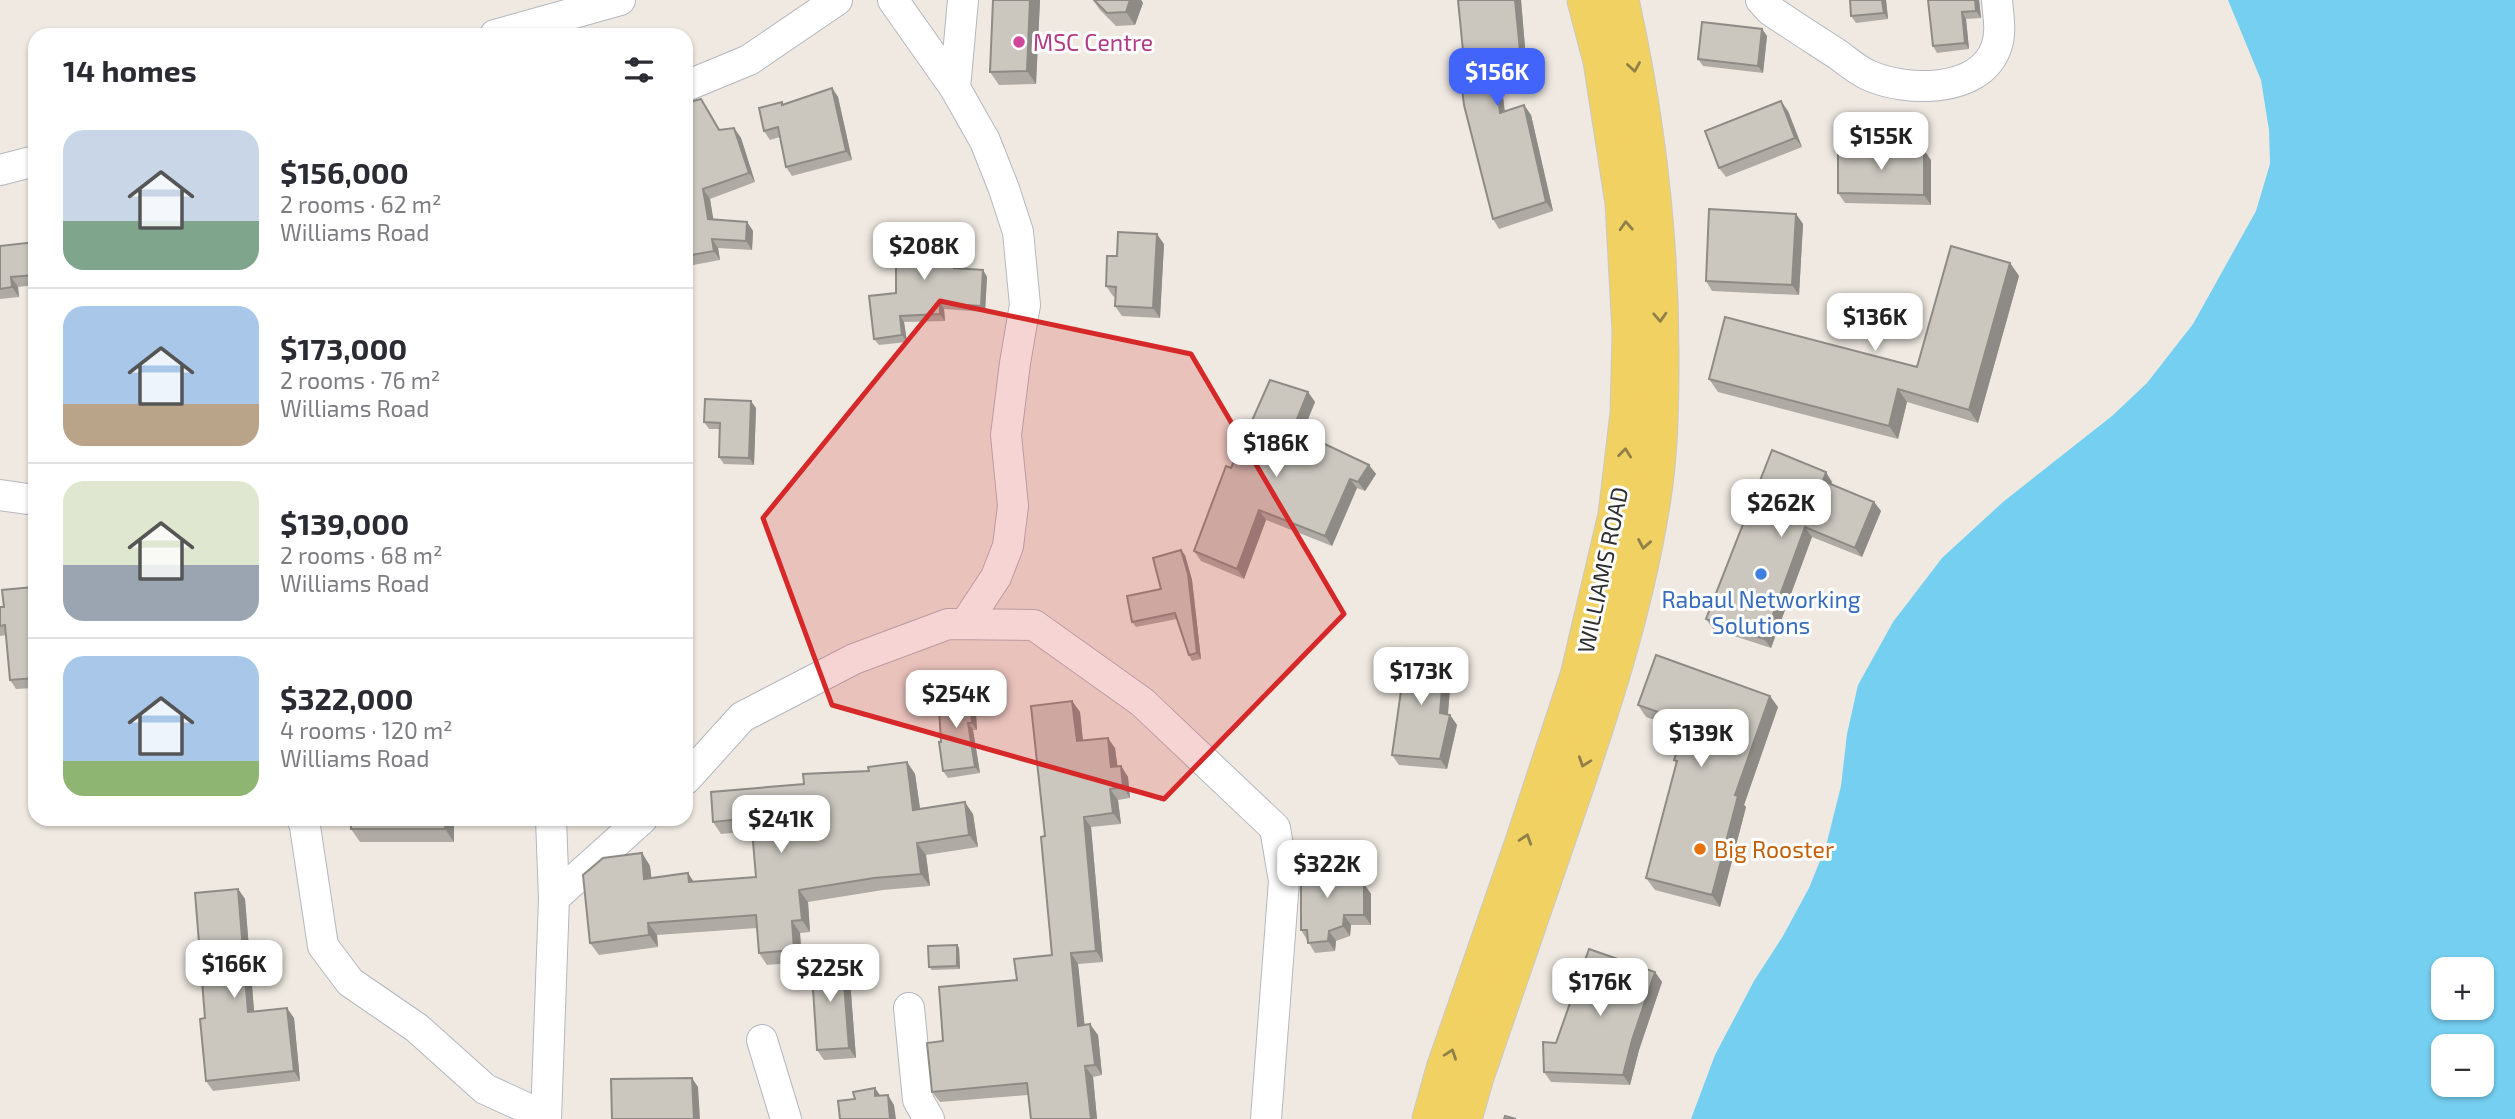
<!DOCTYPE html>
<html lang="en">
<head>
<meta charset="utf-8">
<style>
  :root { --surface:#fff; --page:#f7f7f7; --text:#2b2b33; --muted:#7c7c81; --line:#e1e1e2; --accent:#4264fb }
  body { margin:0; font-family:"Exo 2",sans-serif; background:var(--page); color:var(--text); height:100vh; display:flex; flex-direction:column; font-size:26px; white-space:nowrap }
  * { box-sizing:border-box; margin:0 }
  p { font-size:23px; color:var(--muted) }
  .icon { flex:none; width:38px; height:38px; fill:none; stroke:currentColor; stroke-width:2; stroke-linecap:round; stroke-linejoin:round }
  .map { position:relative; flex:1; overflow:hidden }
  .details { position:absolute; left:28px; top:28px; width:665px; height:798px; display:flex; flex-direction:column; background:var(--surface); border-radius:21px; box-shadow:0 2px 5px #0004 }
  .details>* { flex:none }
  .tools { position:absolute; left:2431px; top:957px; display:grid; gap:14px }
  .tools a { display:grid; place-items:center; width:63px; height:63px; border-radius:14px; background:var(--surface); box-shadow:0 2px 5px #0004; font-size:35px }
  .price { position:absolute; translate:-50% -60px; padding:0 16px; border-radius:14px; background:#fff; color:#222; font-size:23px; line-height:46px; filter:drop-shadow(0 2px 4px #0008) }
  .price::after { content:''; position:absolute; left:50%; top:42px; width:21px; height:16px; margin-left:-10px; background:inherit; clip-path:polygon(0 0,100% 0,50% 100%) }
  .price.current { background:var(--accent); color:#fff }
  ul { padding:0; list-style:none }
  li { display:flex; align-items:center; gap:21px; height:175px; padding:0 35px }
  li+li { border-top:2px solid var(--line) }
  li span { display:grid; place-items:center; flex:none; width:196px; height:140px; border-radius:21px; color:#555 }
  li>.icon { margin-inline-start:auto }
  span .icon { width:84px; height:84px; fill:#fffc; stroke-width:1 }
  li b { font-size:30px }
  h2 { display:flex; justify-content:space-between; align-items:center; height:84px; padding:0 35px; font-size:30px }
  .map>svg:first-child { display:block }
  .water { fill:#75cff0; fill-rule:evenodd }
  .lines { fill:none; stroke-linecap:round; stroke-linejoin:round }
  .minor-casing { stroke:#b4b7c1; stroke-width:32 }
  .major-casing { stroke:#c9c9c9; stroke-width:39 }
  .minor { stroke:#fff; stroke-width:30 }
  .major { stroke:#f2d163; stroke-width:37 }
  .wall { fill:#afaba4 }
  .shaded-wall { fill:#8e8b86 }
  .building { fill:#cbc7bf; stroke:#8e8b86; stroke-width:2 }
  .oneway { stroke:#908048 }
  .marked { fill:#d62828; fill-opacity:0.2; stroke:#d62828; stroke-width:5; stroke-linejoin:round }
  .hotel-dot { fill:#d1479c; stroke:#fff; stroke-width:2.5 }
  .shop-dot { fill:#3f7fe0; stroke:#fff; stroke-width:2.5 }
  .food-dot { fill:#e8710a; stroke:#fff; stroke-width:2.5 }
  .labels { text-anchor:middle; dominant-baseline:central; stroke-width:6; stroke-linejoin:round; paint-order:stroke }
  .hotel-label { font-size:23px; fill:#b23c85; stroke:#fff; text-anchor:start }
  .street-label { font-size:23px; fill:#2e2e2e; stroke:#fff }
  .shop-label { font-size:23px; fill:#366cbe; stroke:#fff }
  .food-label { font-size:23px; fill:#c56008; stroke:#fff; text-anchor:start }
</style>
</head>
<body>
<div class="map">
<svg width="2515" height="1119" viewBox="0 0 2515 1119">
  <rect width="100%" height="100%" fill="#efe9e1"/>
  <path class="water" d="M2228 0H2515V1119H1691L1715 1055 1754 981 1783 936 1809 888 1826 846 1841 786 1847 734 1858 685 1893 622 1942 558 2003 502 2112 416 2147 383 2193 324 2256 211 2270 164 2269 130 2261 80ZM2443 970H2482V1008H2443ZM2443 1046H2482V1085H2443Z"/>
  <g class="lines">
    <defs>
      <g id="minor">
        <path d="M893 0 955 88"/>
        <path d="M963 0 955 88 985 141 1004 189 1018 232 1025 305 1015 363 1006 435 1013 506 1008 546 996 577 965 624"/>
        <path d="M1761 0 1770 10C1792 25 1814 39 1837 54 1847 61 1857 70 1868 75 1905 92 1979 94 1996 48 2002 32 1998 16 1997 0"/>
        <path d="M495 35 620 0"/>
        <path d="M686 86 749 60 837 0"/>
        <path d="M0 170 35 161"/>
        <path d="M0 495 35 500"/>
        <path d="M686 779 742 717 854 659 948 624 1034 625 1142 702 1275 828 1284 881 1266 1119"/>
        <path d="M302 819 304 820 323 946 350 982 417 1028 485 1089 546 1117"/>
        <path d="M551 819 554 898"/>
        <path d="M909 1008 918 1100 929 1119"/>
        <path d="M762 1040 786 1119"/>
        <path d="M546 1119 554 898 642 819"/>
      </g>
      <g id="major">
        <path d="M1431 1119 1445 1069 1523 845 1579 676 1617 515 1629 413 1631 332 1624 203 1602 61 1586 0"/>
        <path d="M1463 1119 1475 1077C1504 993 1533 909 1562 824 1599 717 1635 610 1652 498 1659 455 1660 413 1660 370 1661 246 1647 121 1620 0"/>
      </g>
    </defs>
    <use href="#minor" class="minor-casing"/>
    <use href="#major" class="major-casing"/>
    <use href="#minor" class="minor"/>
    <use href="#major" class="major"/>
  </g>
  <g class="wall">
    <path d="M993 0H1040L1036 84 999 85 990 72Z"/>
    <path d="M1093 0H1141L1143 3 1135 25 1116 26 1100 10Z"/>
    <path d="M1521 0 1527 71 1500 73 1505 112 1524 105 1531 115 1553 211 1499 229 1493 219 1465 71Z"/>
    <path d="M1886 0 1888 19 1856 23 1851 16Z"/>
    <path d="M1928 0H1979L1981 18 1966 19 1969 49 1937 53 1933 46Z"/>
    <path d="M1762 29 1767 36 1763 73 1703 66 1698 59Z"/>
    <path d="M832 88 838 97 852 160 792 176 786 167 780 137 770 140 764 131 783 104Z"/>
    <path d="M686 103 708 109 720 130 734 128 741 138 755 182 710 199 713 220 747 222 753 231 752 250 718 248 720 260 688 266 686 263Z"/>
    <path d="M1788 111 1802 147 1726 177 1719 168Z"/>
    <path d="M1931 160V205L1845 203 1838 193Z"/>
    <path d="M1796 214 1803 224 1799 295 1712 291 1706 281Z"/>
    <path d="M955 232 959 239V268L983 270 987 277 985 312 944 309 945 321 904 322 907 342 879 345 874 339 896 293Z"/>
    <path d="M35 242V285L18 287 19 297 0 299V246Z"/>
    <path d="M1164 244 1160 318 1122 316 1115 306V297L1113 296 1106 286 1117 256Z"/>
    <path d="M2010 263 2019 276 1978 423 1907 402 1898 439 1718 392 1709 379 1917 367Z"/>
    <path d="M1308 392 1315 402 1302 433 1369 465 1376 474 1365 491 1357 488 1332 546 1266 520 1244 579 1201 561 1194 551 1231 468Z"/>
    <path d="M756 408 754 465 724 464 719 457 720 429H709L704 422Z"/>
    <path d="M1832 482 1831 484 1874 502 1881 511 1862 557 1812 537 1771 648 1713 629 1706 619Z"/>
    <path d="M686 497 691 504 693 543 686 544Z"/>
    <path d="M1185 555 1192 580 1201 659 1192 661 1189 655 1177 619 1136 627 1132 622 1161 589Z"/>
    <path d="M33 587 35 590V688L16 689 10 680 6 635 0 636V607H4Z"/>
    <path d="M1445 655 1452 665 1448 714 1450 715 1457 725 1447 769 1399 765 1392 755Z"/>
    <path d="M970 689 975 696 977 730H973L980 773 948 778 943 771 941 742Z"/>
    <path d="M1072 701 1080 712 1083 740 1115 748 1117 766H1121L1128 777 1130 798 1118 800 1121 824 1091 827 1103 962 1078 964 1084 1025 1098 1035 1102 1075 1093 1077 1097 1119H1031L1028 1095 940 1102 932 1092 943 1041 1017 980 1052 955 1045 836Z"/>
    <path d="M1638 705 1778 707 1744 805 1746 807 1720 907 1655 890 1646 878 1676 763 1674 760 1684 730 1646 717Z"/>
    <path d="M907 762 915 774 920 809 973 814 978 847 926 855 930 886 883 890 808 902 810 932 800 933 802 962 767 965 759 953 757 928 657 935 658 947 599 955 590 943 642 853 650 866 651 878 694 882 756 877 752 831 721 834 713 822 804 784Z"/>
    <path d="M454 819V842H360L351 829Z"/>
    <path d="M1346 865 1353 875V884H1364L1371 894V925H1351L1350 936 1336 941 1335 951 1315 953 1301 930Z"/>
    <path d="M238 889 245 899 254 1012 294 1018 300 1081 213 1091 206 1081 205 1018Z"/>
    <path d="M957 945 959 948 960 969 932 970 929 967Z"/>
    <path d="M849 967 856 1058 824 1060 817 1050Z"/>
    <path d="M1655 972 1662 982 1639 1050 1630 1085 1551 1082 1544 1072 1556 1043Z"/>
  </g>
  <g class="shaded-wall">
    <path d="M1030 0H1040L1036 84 1027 71Z"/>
    <path d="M1130 0H1141L1143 3 1135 25 1126 12Z"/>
    <path d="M1515 0H1521L1527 71 1521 61Z"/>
    <path d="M1882 0H1886L1888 19 1884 13Z"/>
    <path d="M1975 0H1979L1981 18 1976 11Z"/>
    <path d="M1962 12 1966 19 1969 49 1965 43Z"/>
    <path d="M1762 29 1767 36 1763 73 1758 66Z"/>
    <path d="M1494 64 1500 73 1506 123 1500 113Z"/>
    <path d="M832 88 838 97 852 160 846 151Z"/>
    <path d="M1781 101 1788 111 1802 147 1795 138Z"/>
    <path d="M1524 105 1531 115 1553 211 1546 202Z"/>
    <path d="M734 128 741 138 755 182 749 173Z"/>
    <path d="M1924 150 1931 160V205L1924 195Z"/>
    <path d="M703 189 710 199 715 229 708 219Z"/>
    <path d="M1796 214 1803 224 1799 295 1792 285Z"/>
    <path d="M747 222 753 231 752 250 746 241Z"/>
    <path d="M955 232 959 239V275L954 268Z"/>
    <path d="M1157 234 1164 244 1160 318 1153 308Z"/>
    <path d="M712 239 718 248 720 260 714 251Z"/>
    <path d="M2010 263 2019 276 1978 423 1969 410Z"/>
    <path d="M983 270 987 277 985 312 981 306Z"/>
    <path d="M11 277 18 287 19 297 12 287Z"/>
    <path d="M940 303 944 309 945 321 940 314Z"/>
    <path d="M900 316 904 322 907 342 902 335Z"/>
    <path d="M1898 389 1907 402 1898 439 1889 426Z"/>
    <path d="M1308 392 1315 402 1300 439 1293 429Z"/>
    <path d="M751 401 756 408 754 465 749 458Z"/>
    <path d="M1369 465 1376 474 1365 491 1358 482Z"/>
    <path d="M1826 472 1832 482 1829 490 1823 481Z"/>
    <path d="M1350 479 1357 488 1332 546 1325 536Z"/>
    <path d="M686 497 691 504 693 543 688 537Z"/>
    <path d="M1874 502 1881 511 1862 557 1855 548Z"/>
    <path d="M1259 510 1266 520 1244 579 1237 569Z"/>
    <path d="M1805 527 1812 537 1771 648 1764 639Z"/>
    <path d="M1181 550 1185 555 1192 580 1201 659 1197 653Z"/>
    <path d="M1445 655 1452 665 1447 723 1440 713Z"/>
    <path d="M970 689 975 696 977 730 972 723Z"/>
    <path d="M1770 696 1778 707 1744 805 1746 807 1720 907 1712 895 1735 795Z"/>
    <path d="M1072 701 1080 712 1084 752 1077 741Z"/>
    <path d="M1450 715 1457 725 1447 769 1440 759Z"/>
    <path d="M968 723 973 730 980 773 975 767Z"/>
    <path d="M1108 738 1115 748 1119 777 1111 767Z"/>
    <path d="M907 762 915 774 922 822 913 810Z"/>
    <path d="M1121 766 1128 777 1130 798 1123 787Z"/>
    <path d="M1110 789 1118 800 1121 824 1113 813Z"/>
    <path d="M965 802 973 814 978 847 969 835Z"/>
    <path d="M1084 817 1091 827 1103 962 1096 951Z"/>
    <path d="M445 819H454V842L445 829Z"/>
    <path d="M917 843 926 855 930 886 921 874Z"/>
    <path d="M642 853 650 866 653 891 644 879Z"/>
    <path d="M1346 865 1353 875V894L1346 884Z"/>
    <path d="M688 873 696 885 689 882Z"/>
    <path d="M1364 884 1371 894V925L1364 915Z"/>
    <path d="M238 889 245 899 255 1022 248 1012Z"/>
    <path d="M799 890 808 902 810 932 802 920Z"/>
    <path d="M1344 915 1351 925 1350 936 1343 926Z"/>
    <path d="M792 921 800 933 802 962 794 950Z"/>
    <path d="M648 923 657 935 658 947 649 935Z"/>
    <path d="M1329 931 1336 941 1335 951 1328 941Z"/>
    <path d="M957 945 959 948 960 969 957 966Z"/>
    <path d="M1071 953 1078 964 1086 1037 1078 1026Z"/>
    <path d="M842 957 849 967 856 1058 849 1048Z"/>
    <path d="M1655 972 1662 982 1639 1050 1630 1085 1623 1075 1632 1040Z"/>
    <path d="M287 1008 294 1018 300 1081 294 1071Z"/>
    <path d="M1090 1024 1098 1035 1102 1075 1095 1065Z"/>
    <path d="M1085 1066 1093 1077 1097 1119H1091Z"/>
    <path d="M692 1078 698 1087 700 1119H694Z"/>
    <path d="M875 1088 882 1098 875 1096Z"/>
    <path d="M888 1095 894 1105 896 1119H890Z"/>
  </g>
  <g class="building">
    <path d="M993 0H1030L1027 71 990 72Z"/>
    <path d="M1094 0H1130L1126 12 1107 13Z"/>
    <path d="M1458 0H1515L1521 61 1494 64 1500 113 1524 105 1546 202 1493 219 1464 105 1460 71H1465Z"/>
    <path d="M1850 0H1882L1884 13 1851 16Z"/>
    <path d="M1928 0H1975L1976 11 1962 12 1965 43 1933 46Z"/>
    <path d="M1702 22 1762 29 1758 66 1698 59Z"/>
    <path d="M832 88 846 151 786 167 778 127 764 131 759 108 782 102V105Z"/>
    <path d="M701 99 719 130 734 128 749 173 703 189 708 219 747 222 746 241 712 239 714 251 686 256V103Z"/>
    <path d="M1781 101 1795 138 1719 168 1705 131Z"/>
    <path d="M1838 149 1924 150V195L1838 193Z"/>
    <path d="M1709 209 1796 214 1792 285 1706 281Z"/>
    <path d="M896 232H955L954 268 983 270 981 306 940 303V314L900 316 902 335 874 339 869 296 896 293Z"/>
    <path d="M1118 232 1157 234 1153 308 1115 306 1116 287 1106 286 1107 256H1117Z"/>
    <path d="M35 242V275L11 277 12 287 0 289V246Z"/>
    <path d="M1951 246 2010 263 1969 410 1898 389 1889 426 1709 379 1725 317 1917 367Z"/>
    <path d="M1270 380 1308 392 1293 429 1369 465 1358 482 1350 479 1325 536 1259 510 1237 569 1194 551 1226 466 1231 468Z"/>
    <path d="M705 399 751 401 749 458 719 457 720 423 704 422Z"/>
    <path d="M1772 450 1826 472 1823 481 1874 502 1855 548 1805 527 1764 639 1706 619Z"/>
    <path d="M686 498 688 537H686Z"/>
    <path d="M1181 550 1188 574 1197 653 1189 655 1175 613 1132 622 1127 596 1161 589 1153 558Z"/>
    <path d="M33 587 35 608V678L10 680 5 625 0 626V607H4L2 590Z"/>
    <path d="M1407 648 1445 655 1440 713 1450 715 1440 759 1392 755Z"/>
    <path d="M1656 655 1770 696 1735 795 1738 796 1712 895 1646 878 1677 761 1674 760 1687 722 1638 705Z"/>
    <path d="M970 689 972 723H968L975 767 943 771 939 742H941L938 691Z"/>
    <path d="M1072 701 1077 741 1108 738 1111 767 1121 766 1123 787 1110 789 1113 813 1084 817 1096 951 1071 953 1078 1026 1090 1024 1095 1065 1085 1066 1091 1119H1031L1027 1083 932 1092 927 1043 943 1041 939 987 1017 980 1014 959 1052 955 1041 837 1045 836 1031 706Z"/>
    <path d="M907 762 913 810 965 802 969 835 917 843 921 874 874 878 799 890 802 920 792 921 794 950 759 953 756 915 648 923 649 935 590 943 583 875 603 858 642 853 644 879 688 873 689 882 756 877 751 818 713 822 711 792 804 784 803 774 869 771 868 767Z"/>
    <rect x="351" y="819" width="94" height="10"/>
    <path d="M1301 863 1346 865V884H1364V915H1344L1343 926 1329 931 1328 941 1308 943 1307 930H1301Z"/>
    <path d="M238 889 248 1012 287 1008 294 1071 206 1081 200 1019 205 1018 195 893Z"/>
    <path d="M957 945V966L929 967 928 946Z"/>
    <path d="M1589 949 1655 972 1632 1040 1623 1075 1544 1072 1543 1042 1556 1043Z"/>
    <path d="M842 957 849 1048 817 1050 811 958Z"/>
    <path d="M692 1078 694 1119H612L611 1079Z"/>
    <path d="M875 1088V1096L888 1095 890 1119H840L838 1101 855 1099 853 1092Z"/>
    <path d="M1505 1116 1516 1119H1504Z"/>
  </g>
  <defs><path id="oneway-chevron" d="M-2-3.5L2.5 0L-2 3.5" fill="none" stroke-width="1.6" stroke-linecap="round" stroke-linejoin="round" transform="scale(1.75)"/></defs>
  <g class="oneway">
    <use href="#oneway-chevron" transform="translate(1634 67) rotate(81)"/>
    <use href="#oneway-chevron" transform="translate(1626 226) rotate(-93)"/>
    <use href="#oneway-chevron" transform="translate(1660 317) rotate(87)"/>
    <use href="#oneway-chevron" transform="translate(1625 453) rotate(-84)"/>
    <use href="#oneway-chevron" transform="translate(1644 544) rotate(100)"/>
    <use href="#oneway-chevron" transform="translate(1584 762) rotate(109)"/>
    <use href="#oneway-chevron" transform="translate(1526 839) rotate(-72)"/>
    <use href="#oneway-chevron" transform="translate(1451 1054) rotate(-71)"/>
  </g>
  <path class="marked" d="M940 301 1191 354 1344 614 1164 799 832 705 763 518Z"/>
  <circle class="hotel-dot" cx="1019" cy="42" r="7"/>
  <circle class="shop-dot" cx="1761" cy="574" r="7"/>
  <circle class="food-dot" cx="1700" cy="849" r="7"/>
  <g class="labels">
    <g class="hotel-label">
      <text x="1033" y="42">MSC Centre</text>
    </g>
    <g class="street-label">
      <text transform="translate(1602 570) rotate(-78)">WILLIAMS ROAD</text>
    </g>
    <g class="shop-label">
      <text x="1761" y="599">Rabaul Networking<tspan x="1761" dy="26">Solutions</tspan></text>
    </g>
    <g class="food-label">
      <text x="1714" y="849">Big Rooster</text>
    </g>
  </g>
</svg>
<div class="tools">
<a>+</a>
<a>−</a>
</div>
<b class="price current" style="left:1497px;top:108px">$156K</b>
<b class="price" style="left:1881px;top:172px">$155K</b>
<b class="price" style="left:924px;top:282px">$208K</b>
<b class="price" style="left:1875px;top:353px">$136K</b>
<b class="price" style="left:1276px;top:479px">$186K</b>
<b class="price" style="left:1781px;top:539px">$262K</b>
<b class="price" style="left:1421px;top:707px">$173K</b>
<b class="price" style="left:956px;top:730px">$254K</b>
<b class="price" style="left:1701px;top:769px">$139K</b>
<b class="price" style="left:781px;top:855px">$241K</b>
<b class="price" style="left:1327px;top:900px">$322K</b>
<b class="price" style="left:234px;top:1000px">$166K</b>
<b class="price" style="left:830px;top:1004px">$225K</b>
<b class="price" style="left:1600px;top:1018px">$176K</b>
<section class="details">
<h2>14 homes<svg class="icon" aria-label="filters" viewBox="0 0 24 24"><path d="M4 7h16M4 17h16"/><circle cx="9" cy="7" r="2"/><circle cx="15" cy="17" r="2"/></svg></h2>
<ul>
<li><span style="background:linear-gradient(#c9d6e8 65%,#7fa58c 0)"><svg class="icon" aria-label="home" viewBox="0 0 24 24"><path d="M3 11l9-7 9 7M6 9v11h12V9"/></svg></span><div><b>$156,000</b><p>2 rooms · 62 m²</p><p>Williams Road</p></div></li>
<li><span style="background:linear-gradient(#a9c7e8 70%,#b9a48a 0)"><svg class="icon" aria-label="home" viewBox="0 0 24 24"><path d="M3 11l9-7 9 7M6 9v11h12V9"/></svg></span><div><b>$173,000</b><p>2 rooms · 76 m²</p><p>Williams Road</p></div></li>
<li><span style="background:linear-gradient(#dfe7d0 60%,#9aa5b1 0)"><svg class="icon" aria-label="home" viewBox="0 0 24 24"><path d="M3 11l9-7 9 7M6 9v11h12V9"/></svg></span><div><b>$139,000</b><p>2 rooms · 68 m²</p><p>Williams Road</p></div></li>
<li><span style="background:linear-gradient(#a9c7e8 75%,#8fb573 0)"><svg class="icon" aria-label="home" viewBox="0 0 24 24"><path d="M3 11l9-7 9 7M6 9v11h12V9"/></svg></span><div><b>$322,000</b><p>4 rooms · 120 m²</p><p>Williams Road</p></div></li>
</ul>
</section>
</div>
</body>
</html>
